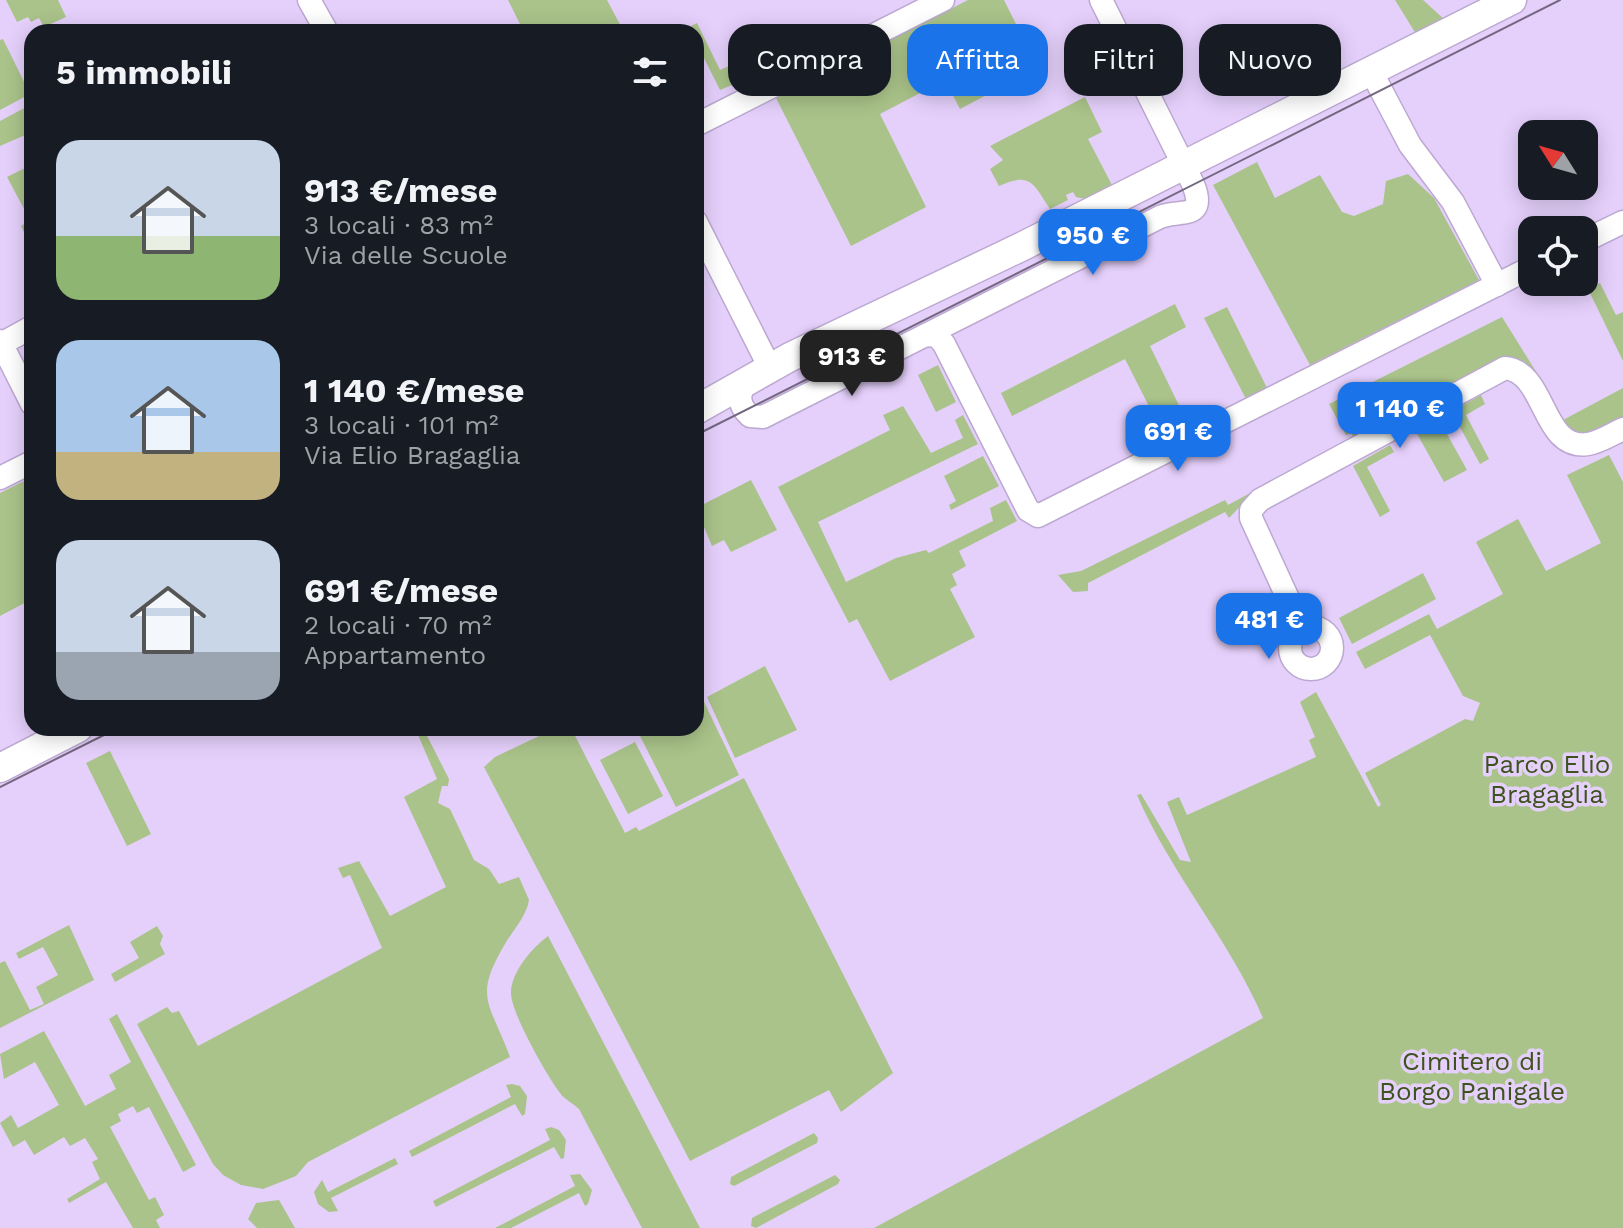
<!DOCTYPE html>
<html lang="it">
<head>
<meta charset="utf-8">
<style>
  :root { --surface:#171b24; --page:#242831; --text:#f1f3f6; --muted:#9ea1a6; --accent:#1a73e8 }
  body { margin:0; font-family:"Work Sans",sans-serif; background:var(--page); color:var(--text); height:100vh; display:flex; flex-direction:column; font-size:30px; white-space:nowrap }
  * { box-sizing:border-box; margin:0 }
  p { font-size:26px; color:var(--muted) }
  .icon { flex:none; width:44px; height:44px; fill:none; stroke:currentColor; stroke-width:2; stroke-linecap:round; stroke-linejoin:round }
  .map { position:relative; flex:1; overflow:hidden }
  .panel { position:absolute; left:24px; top:24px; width:680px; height:712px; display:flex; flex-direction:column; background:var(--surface); border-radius:24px; box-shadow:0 4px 20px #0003 }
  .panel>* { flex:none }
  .banner { position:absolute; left:728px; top:24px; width:760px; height:72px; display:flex; gap:16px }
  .needle { width:52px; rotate:307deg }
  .tools { position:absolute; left:1518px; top:120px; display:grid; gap:16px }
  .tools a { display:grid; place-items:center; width:80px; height:80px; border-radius:16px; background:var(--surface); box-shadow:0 4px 20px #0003; font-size:40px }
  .price { position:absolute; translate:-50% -68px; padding:0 18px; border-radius:16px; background:var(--accent); color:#fff; font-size:26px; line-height:52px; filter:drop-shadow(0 2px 4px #0008) }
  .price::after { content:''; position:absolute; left:50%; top:48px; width:24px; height:18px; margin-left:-12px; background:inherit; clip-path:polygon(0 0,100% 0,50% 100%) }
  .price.selected { background:#222; color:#fff }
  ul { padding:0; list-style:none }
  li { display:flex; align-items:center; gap:24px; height:200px; padding:0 32px }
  li span { display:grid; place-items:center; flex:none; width:224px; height:160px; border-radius:24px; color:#555 }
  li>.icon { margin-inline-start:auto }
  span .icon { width:96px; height:96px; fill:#fffc; stroke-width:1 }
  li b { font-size:34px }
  h2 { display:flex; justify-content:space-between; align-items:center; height:96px; padding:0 32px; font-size:34px }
  .chip { padding:0 28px; border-radius:24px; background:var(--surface); box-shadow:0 4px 20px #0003; font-size:28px; line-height:72px }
  .chip.selected { background:var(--accent); color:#fff }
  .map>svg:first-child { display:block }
  .green { fill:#aac38a }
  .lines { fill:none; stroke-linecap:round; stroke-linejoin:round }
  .minor-casing { stroke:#bca8d1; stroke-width:25 }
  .major-casing { stroke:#bca8d1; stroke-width:31 }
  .minor { stroke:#fff; stroke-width:22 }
  .major { stroke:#fff; stroke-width:28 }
  .tram { stroke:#746780; stroke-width:2 }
  .labels { text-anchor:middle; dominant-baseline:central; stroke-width:7; stroke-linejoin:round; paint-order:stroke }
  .park-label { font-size:26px; fill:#3e521d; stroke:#e5d0fb }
</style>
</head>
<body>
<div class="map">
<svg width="1623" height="1228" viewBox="0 0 1623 1228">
  <rect width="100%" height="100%" fill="#e5d0fb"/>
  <g class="green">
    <path d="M6 0H58L66 17 44 27 39 18 31 22 28 17 17 22Z"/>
    <path d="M508 0H607L624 32H524Z"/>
    <path d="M968 0H1004L1038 68 960 109 945 80 880 114 926 207 851 246 776 98Z"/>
    <path d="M1395 0H1423L1445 20 1416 34Z"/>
    <path d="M697 23 720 70 736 63 744 80 720 90 696 42V32L689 27Z"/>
    <path d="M816 25 824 41 750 77 742 60Z"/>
    <path d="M3 39 30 94 0 110V40Z"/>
    <path d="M1085 97 1102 132 1088 139 1112 185 1085 199 1076 197 1073 192 1066 195 1068 200 1050 209C1034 185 1031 171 999 186L990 169 1003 160 990 146Z"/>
    <path d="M32 104V132L0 146V121Z"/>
    <path d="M1257 162 1275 198 1320 175 1342 212 1354 216 1383 204 1386 181 1408 174 1434 198 1479 280 1310 365 1213 185Z"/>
    <path d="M27 167 32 176V249L21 226 30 220 7 177Z"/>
    <path d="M1600 283 1616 315 1623 312V361L1588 289Z"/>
    <path d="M1175 304 1186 327 1150 346 1190 428 1166 440 1125 359 1012 416 1001 393Z"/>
    <path d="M1227 307 1267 388 1246 399 1204 318Z"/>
    <path d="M1502 317 1540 378 1525 364 1511 359 1355 439 1351 433 1346 435 1329 404Z"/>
    <path d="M938 365 956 402 936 412 918 375Z"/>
    <path d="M1623 388V417L1594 432 1576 433 1563 420Z"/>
    <path d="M1481 395 1485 404 1466 415 1489 459 1480 464 1455 418 1456 409Z"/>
    <path d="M903 406 931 453 963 438 955 420 963 415 978 444 818 522 846 582 896 558 926 550 929 553 993 521 990 508 1006 500 1017 521 959 551 966 566 952 574 957 585 950 589 975 637 890 681 857 619 849 623 778 487 890 430 883 415Z"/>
    <path d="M1435 422 1442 425 1467 470 1444 482 1416 432Z"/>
    <path d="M1345 442 1248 498 1229 518 1225 512 1088 583V591L1073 592 1058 575 1081 571 1225 500 1228 505Z"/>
    <path d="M1390 445 1394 452 1367 467 1390 511 1380 517 1353 466Z"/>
    <path d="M1609 455 1623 482V1228H874L1263 1018C1229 939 1171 874 1137 795L1141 794 1180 860 1191 862 1167 802 1179 797 1187 815 1316 757 1309 740 1315 737 1300 702 1316 692 1378 807 1381 805 1365 773 1465 719 1473 721 1480 703 1463 696 1430 635 1365 669 1356 652 1429 614 1437 629 1503 594 1476 542 1518 519 1546 571 1601 543 1567 475Z"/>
    <path d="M983 456 999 486 951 510 949 505 956 501 944 476Z"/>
    <path d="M32 477V599L0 616V493Z"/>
    <path d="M751 480 777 530 731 552 724 540 712 546 696 508Z"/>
    <path d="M1423 573 1436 599 1352 644 1339 618Z"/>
    <path d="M765 666 797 730 735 758 707 697Z"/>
    <path d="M696 685 739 775 676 807 636 728H696Z"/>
    <path d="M415 728H423L449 779 448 786H442L438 803 450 809 474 860 489 869 499 884 519 877 529 900C527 914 516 927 508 939 472 998 489 1000 510 1057L308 1162 296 1176 263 1189 241 1185 223 1175 213 1164 137 1024 167 1007 172 1013 179 1011 198 1046 382 948 350 875 343 878 338 868 359 861 390 916 446 887 404 797 437 779Z"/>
    <path d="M556 728H571L625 833 636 827 639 831 744 778 893 1073 841 1112 829 1090 690 1161 484 767 495 757Z"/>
    <path d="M635 742 663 796 628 814 600 760Z"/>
    <path d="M110 751 151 834 127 846 86 763Z"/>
    <path d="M69 925 94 980 0 1028V963L5 961 30 1010 44 1004 36 987 58 975 43 947 19 959 16 953Z"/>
    <path d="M157 926 163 936 160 944 165 954 115 982 111 974 139 958 130 942Z"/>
    <path d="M548 936 700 1228H701H642L579 1109C573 1103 565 1100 560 1093 547 1076 511 1013 511 993 511 972 532 948 548 936Z"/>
    <path d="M117 1014 196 1165 183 1172 149 1107 137 1113 133 1106 118 1114 121 1121 110 1127 149 1200 155 1197 164 1215 156 1220 160 1228H133L106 1182 69 1203 67 1199 100 1179 92 1162 98 1159 85 1138 70 1146 64 1137 34 1155 25 1140 13 1147 0 1123 11 1115 18 1128 59 1105 35 1062 4 1079 0 1054 44 1031 85 1106 116 1089 109 1075 131 1062 109 1019Z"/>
    <path d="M512 1084 520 1086 527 1096 525 1114 522 1116 515 1104 412 1157 409 1151 511 1097 506 1085Z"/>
    <path d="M551 1127 559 1130 566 1140 564 1158 561 1159 554 1147 436 1207 433 1201 550 1140 545 1129Z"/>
    <path d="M814 1133 818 1138 817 1143 734 1186 730 1184 731 1177Z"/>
    <path d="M395 1158 398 1164 331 1198 338 1211 329 1212 318 1204 314 1192 322 1180 328 1192Z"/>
    <path d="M580 1174 592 1190 588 1204 585 1206 579 1193 511 1228H495L575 1186 570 1175Z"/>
    <path d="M835 1175 840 1180 838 1184 756 1228 751 1226 752 1218Z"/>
    <path d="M279 1200 295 1228H257L248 1219 256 1203Z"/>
  </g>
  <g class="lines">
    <defs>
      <g id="minor">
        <path d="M309 0 327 32"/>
        <path d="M1371 71 1410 145 1453 202 1497 285"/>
        <path d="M696 125 943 0"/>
        <path d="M696 222 770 368"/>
        <path d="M1584 241 1623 222"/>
        <path d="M926 335 937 336 944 344 1028 510 1038 516 1532 267"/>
        <path d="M0 341 32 404"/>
        <path d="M1 344 32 327"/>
        <path d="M748 381C737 393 738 405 750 416L763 417 1160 217C1179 209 1208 221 1193 184L1101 0"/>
        <path d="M0 478 32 462"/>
        <circle cx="1311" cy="648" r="21"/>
        <path d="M1302 629 1251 518V510L1260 500 1505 368C1547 372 1541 451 1588 444 1600 442 1612 434 1623 429"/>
      </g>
      <g id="major">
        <path d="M696 410 790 357 1021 247 1512 0"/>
        <path d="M0 768 78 728"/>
      </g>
    </defs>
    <use href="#minor" class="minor-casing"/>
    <use href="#major" class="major-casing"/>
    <use href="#minor" class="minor"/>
    <use href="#major" class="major"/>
    <g class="tram">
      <path d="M696 435 1560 0"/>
      <path d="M0 787 118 728"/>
    </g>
  </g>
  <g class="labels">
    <g class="park-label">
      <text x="1547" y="764">Parco Elio<tspan x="1547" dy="30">Bragaglia</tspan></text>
      <text x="1472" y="1061">Cimitero di<tspan x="1472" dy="30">Borgo Panigale</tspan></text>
    </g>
  </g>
</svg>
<div class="tools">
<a><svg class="needle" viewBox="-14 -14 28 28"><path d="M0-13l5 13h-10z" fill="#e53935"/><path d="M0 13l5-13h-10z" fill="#9ea1a6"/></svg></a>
<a><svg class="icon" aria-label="locate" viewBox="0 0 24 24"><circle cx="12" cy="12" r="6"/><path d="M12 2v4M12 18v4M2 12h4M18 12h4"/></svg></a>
</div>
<b class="price" style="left:1093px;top:277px">950 €</b>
<b class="price selected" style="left:852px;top:398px">913 €</b>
<b class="price" style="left:1400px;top:450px">1 140 €</b>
<b class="price" style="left:1178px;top:473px">691 €</b>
<b class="price" style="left:1269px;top:661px">481 €</b>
<div class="banner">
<a class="chip">Compra</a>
<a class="chip selected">Affitta</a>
<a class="chip">Filtri</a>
<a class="chip">Nuovo</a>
</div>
<section class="panel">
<h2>5 immobili<svg class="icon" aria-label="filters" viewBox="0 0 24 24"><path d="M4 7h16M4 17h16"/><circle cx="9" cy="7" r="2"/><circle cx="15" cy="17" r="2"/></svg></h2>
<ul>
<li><span style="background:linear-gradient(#c9d6e8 60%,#8fb573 0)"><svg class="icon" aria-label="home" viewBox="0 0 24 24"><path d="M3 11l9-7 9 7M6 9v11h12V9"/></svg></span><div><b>913 €/mese</b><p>3 locali · 83 m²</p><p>Via delle Scuole</p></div></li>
<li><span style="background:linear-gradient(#a9c7e8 70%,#c2b280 0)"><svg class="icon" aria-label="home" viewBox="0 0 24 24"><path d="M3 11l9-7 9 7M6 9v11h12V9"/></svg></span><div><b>1 140 €/mese</b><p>3 locali · 101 m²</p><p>Via Elio Bragaglia</p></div></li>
<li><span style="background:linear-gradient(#c9d6e8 70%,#9aa5b1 0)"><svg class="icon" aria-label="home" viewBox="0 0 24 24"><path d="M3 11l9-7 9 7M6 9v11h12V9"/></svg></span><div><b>691 €/mese</b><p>2 locali · 70 m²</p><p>Appartamento</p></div></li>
</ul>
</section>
</div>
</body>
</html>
